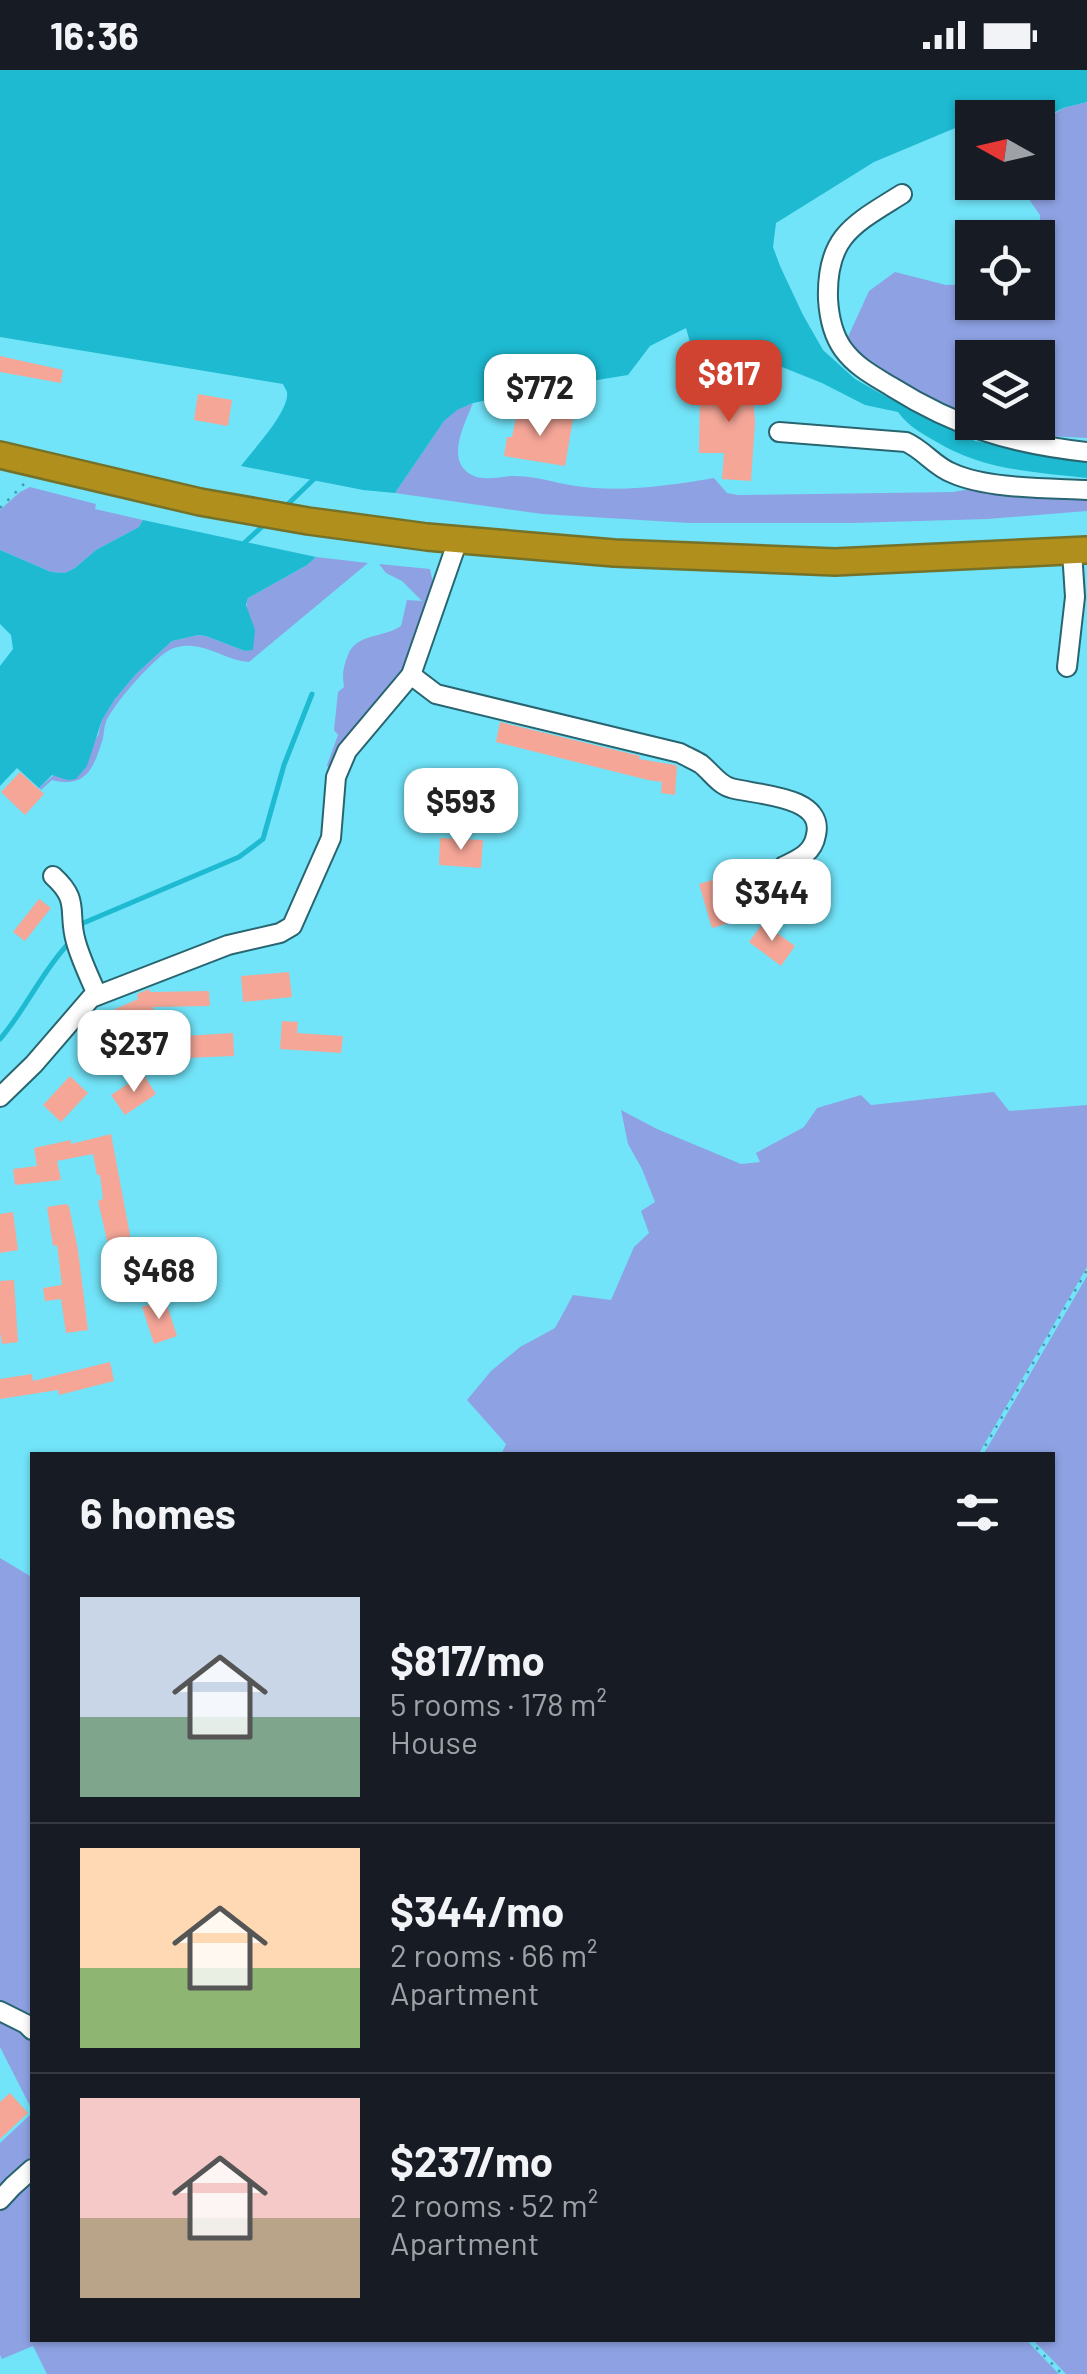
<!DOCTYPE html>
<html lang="en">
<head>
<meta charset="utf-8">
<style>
  :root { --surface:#171b24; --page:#242831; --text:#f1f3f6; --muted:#9ea1a6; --line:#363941; --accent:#d04330 }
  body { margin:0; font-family:Barlow,sans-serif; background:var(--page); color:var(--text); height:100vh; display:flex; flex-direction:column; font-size:38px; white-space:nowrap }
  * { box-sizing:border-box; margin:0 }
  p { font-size:32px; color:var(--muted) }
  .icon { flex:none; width:55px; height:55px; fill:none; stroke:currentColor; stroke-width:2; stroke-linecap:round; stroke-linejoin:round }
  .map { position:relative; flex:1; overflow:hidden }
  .drawer { position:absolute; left:30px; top:1382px; width:1025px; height:890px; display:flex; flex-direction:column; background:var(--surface); border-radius:0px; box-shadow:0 2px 8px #0004 }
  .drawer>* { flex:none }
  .needle { width:65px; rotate:278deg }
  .controls { position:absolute; left:955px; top:30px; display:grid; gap:20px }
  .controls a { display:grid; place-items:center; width:100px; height:100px; border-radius:0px; background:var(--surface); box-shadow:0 2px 8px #0004; font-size:50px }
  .price { position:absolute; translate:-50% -85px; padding:0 22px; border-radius:20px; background:#fff; color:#222; font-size:32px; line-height:65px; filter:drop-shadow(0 2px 5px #0008) }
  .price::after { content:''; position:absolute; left:50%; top:60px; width:30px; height:22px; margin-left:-15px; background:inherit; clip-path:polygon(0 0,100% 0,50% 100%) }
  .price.current { background:var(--accent); color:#fff }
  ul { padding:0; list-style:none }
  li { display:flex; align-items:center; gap:30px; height:250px; padding:0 50px }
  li+li { border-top:2px solid var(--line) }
  li span { display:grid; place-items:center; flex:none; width:280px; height:200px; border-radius:0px; color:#555 }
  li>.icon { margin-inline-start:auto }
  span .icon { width:120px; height:120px; fill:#fffc; stroke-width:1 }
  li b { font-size:42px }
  h2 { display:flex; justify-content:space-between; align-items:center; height:120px; padding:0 50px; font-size:42px }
  .status { display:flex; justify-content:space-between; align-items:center; height:70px; padding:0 50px; background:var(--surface); direction:ltr }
  .status svg { height:28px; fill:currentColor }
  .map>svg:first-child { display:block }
  .green { fill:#8ea2e3 }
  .water { fill:#1dbad1 }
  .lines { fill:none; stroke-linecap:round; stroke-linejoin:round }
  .stream { stroke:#1dbad1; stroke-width:5 }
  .building { fill:#f5a697 }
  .minor-casing { stroke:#286570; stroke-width:22 }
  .highway-casing { stroke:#74722a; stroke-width:30 }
  .path { stroke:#4198a7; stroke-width:2.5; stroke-dasharray:2.5 8; stroke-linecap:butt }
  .minor { stroke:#fff; stroke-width:18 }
  .highway { stroke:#b08f1c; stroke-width:25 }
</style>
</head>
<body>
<div class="status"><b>16:36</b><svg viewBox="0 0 49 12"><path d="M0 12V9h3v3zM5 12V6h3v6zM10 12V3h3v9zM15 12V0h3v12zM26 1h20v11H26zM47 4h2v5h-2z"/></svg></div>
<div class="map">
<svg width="1087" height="2304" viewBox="0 0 1087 2304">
  <rect width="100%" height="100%" fill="#72e4f9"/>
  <g class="green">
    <path d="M1087 32V368L1047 366 993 353 1038 352V288H972V348L896 311 862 291 847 269 869 221 895 202 946 215 972 214V232H1038L1040 145 1028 128 1012 113 1038 112V50L1056 43 1063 38Z"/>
    <path d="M473 333C466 351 449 382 464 399 477 414 498 406 515 406 539 406 561 415 584 417 626 422 673 415 714 408L727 423 738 425 953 422 982 417 1087 428V441L987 449 852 453H689L542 444 395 423 444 351 456 340Z"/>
    <path d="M30 417 96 434 95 439 143 450 139 457 96 480 75 498 65 503 51 502 0 480V440L20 422Z"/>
    <path d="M316 487 368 493 249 592C224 591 203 569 174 578 157 583 112 636 106 652 104 657 104 663 103 668 94 697 87 719 52 710L41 720 39 718 98 666 102 650 115 629 136 604 172 571 198 565 206 566 245 581 252 580C256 557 243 544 248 528L307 495Z"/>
    <path d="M379 494 430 499 433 513 404 601 353 658 334 692 331 706 327 695 338 665 334 660 338 622 344 617C342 605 343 597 348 585 356 563 384 568 401 556L407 530 422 531 402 511 386 503Z"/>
    <path d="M994 1022 1009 1041 1087 1035V1197L978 1385H501L506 1374 467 1330 491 1301 520 1277 555 1258 573 1225 611 1230 634 1177 649 1163 641 1141 655 1132 642 1099 628 1074 621 1040 657 1059 741 1094 760 1092 756 1083 804 1057 817 1038 861 1025 871 1035Z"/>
    <path d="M1087 1206V2304H1066L1033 2270H1052V1385H983Z"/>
    <path d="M0 1488 30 1506 32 1505V1950L0 1935Z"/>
    <path d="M0 1945 24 1960 32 1970V2040L0 1977Z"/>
    <path d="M32 2043V2091L0 2123V2073Z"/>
    <path d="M32 2105V2270H1026L1059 2304H47L33 2276 2 2289 0 2285V2139L17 2118Z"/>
  </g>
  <g class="water">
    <path d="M0 0H1087V32L1063 38 1042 49 972 48V51L874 92 776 153 773 177 780 196 803 245 823 280 855 309 887 327 975 371 1087 392V408C1033 402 982 400 935 371 921 363 908 356 898 342L865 335 822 313 782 297 729 294 697 297 686 258 650 276 628 305 548 318 473 333 457 340 444 351 395 423 363 420 241 396C252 381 290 341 287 322 286 319 284 317 283 314L0 267Z"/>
    <path d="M143 450 316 487 307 495 248 528 246 535 255 560 253 580 245 581 206 566 198 565 172 571 136 604 115 629 102 650 87 696 76 709 68 710 52 705 39 718 17 698 0 716V596L13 579 11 565 0 554V480L51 502 65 503 75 498 96 480 139 457Z"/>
  </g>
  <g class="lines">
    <g class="stream">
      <path d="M286 436 317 406"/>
      <path d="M241 476 266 453"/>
      <path d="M81 854 239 787 263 769 284 695 312 624"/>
      <path d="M0 969C26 939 41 903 68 874"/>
    </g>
  </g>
  <g class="building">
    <path d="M0 286 63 300 61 313 0 302Z"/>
    <path d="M752 309 755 353 751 411 722 409 724 383H699L700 313Z"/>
    <path d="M198 324 232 330 228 356 194 350Z"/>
    <path d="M517 342 556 349V346L573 349 565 396 504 386 507 367H512Z"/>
    <path d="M500 652 640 686 639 689 675 695 677 696 675 725 661 723 662 712 648 710 496 672Z"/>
    <path d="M20 702 44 724 25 745 1 722Z"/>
    <path d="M440 768 483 770 481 798 439 795Z"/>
    <path d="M757 797 760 810 720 822 729 853 712 858 699 814Z"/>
    <path d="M39 829 51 838 25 871 13 862Z"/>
    <path d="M763 853 795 876 781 896 749 872Z"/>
    <path d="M289 902 292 927 243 932 241 906Z"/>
    <path d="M149 919 150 922 209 921 210 936 153 937 155 948 142 951 141 947 89 970 84 956 88 951 138 929 137 924Z"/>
    <path d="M282 951 298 952 297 963 343 966 341 983 280 979Z"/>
    <path d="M233 963 234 986 185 988 184 966Z"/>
    <path d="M143 1004 156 1024 125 1045 111 1025Z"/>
    <path d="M70 1006 88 1023 61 1052 43 1035Z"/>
    <path d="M111 1064 139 1213 118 1218 98 1131 103 1129 100 1105H97L93 1084 57 1091 61 1110 15 1115 13 1099 37 1096 34 1078 71 1070V1074Z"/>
    <path d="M66 1134 69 1136 78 1180 88 1260 66 1263 61 1229 45 1231 43 1218 62 1215 57 1175 53 1176 47 1137Z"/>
    <path d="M13 1142 18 1180 0 1183V1144Z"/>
    <path d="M14 1210 18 1272 2 1274 0 1262V1211Z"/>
    <path d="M165 1229 177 1266 154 1274 142 1237Z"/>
    <path d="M110 1292 114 1311 59 1325 58 1320 0 1329V1309L32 1304 33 1311Z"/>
    <path d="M10 2023 28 2043 0 2069V2032Z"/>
  </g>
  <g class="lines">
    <defs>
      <g id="minor">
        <path d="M902 124C854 154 826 166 828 229 829 246 833 265 843 279 856 297 874 306 892 317 956 357 1012 374 1087 382"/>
        <path d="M779 362 906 372C924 380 934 396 952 403 987 419 1048 418 1087 420"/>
        <path d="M1067 597 1075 527 1072 481"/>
        <path d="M411 605 436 624 680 683C687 687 695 690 701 694 711 702 719 715 731 718 755 725 825 725 816 765 813 783 799 789 784 796"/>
        <path d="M53 806C81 831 67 842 76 872 81 890 90 908 97 925"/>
        <path d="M0 1027 34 994 91 928 228 875 280 863 292 856 331 768 336 707 347 681 411 605 458 470"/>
        <path d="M0 1941 26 1954 32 1960"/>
        <path d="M0 2130 13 2116 32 2099"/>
      </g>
      <path id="highway" d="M0 385 200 432 308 451 427 467 614 483 835 492 1087 480"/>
    </defs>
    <use href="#minor" class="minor-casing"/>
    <use href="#highway" class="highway-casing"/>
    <g class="path">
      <path d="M0 438 24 414"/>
      <path d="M980 1385 1087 1200"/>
      <path d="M1029 2270 1062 2304"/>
    </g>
    <use href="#minor" class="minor"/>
    <use href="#highway" class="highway"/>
  </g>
</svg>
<div class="controls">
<a><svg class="needle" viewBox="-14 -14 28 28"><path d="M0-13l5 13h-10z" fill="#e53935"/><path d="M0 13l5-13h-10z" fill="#9ea1a6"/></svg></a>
<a><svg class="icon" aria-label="locate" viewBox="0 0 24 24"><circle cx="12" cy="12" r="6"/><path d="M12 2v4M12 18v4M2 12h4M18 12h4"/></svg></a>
<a><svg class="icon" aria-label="layers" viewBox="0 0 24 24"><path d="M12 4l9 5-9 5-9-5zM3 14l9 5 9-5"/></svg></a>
</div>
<b class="price current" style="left:729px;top:355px">$817</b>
<b class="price" style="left:540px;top:369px">$772</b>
<b class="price" style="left:461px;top:783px">$593</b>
<b class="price" style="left:772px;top:874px">$344</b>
<b class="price" style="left:134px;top:1025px">$237</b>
<b class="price" style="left:159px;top:1252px">$468</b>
<section class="drawer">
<h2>6 homes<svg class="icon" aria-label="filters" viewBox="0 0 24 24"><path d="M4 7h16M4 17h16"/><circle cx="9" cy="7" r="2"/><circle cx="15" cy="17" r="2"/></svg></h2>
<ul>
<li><span style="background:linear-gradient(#c9d6e8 60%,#7fa58c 0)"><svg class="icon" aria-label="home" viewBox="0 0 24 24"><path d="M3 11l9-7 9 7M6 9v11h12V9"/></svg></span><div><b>$817/mo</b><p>5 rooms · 178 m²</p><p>House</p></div></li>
<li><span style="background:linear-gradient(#ffd9b3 60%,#8fb573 0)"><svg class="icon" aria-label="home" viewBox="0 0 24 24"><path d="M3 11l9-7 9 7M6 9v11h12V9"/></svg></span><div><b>$344/mo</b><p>2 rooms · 66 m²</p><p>Apartment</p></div></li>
<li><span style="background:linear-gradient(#f6c9c9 60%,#b9a48a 0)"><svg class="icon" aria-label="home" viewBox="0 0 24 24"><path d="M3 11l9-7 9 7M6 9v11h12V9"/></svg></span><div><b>$237/mo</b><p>2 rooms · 52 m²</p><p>Apartment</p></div></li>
</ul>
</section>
</div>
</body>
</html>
